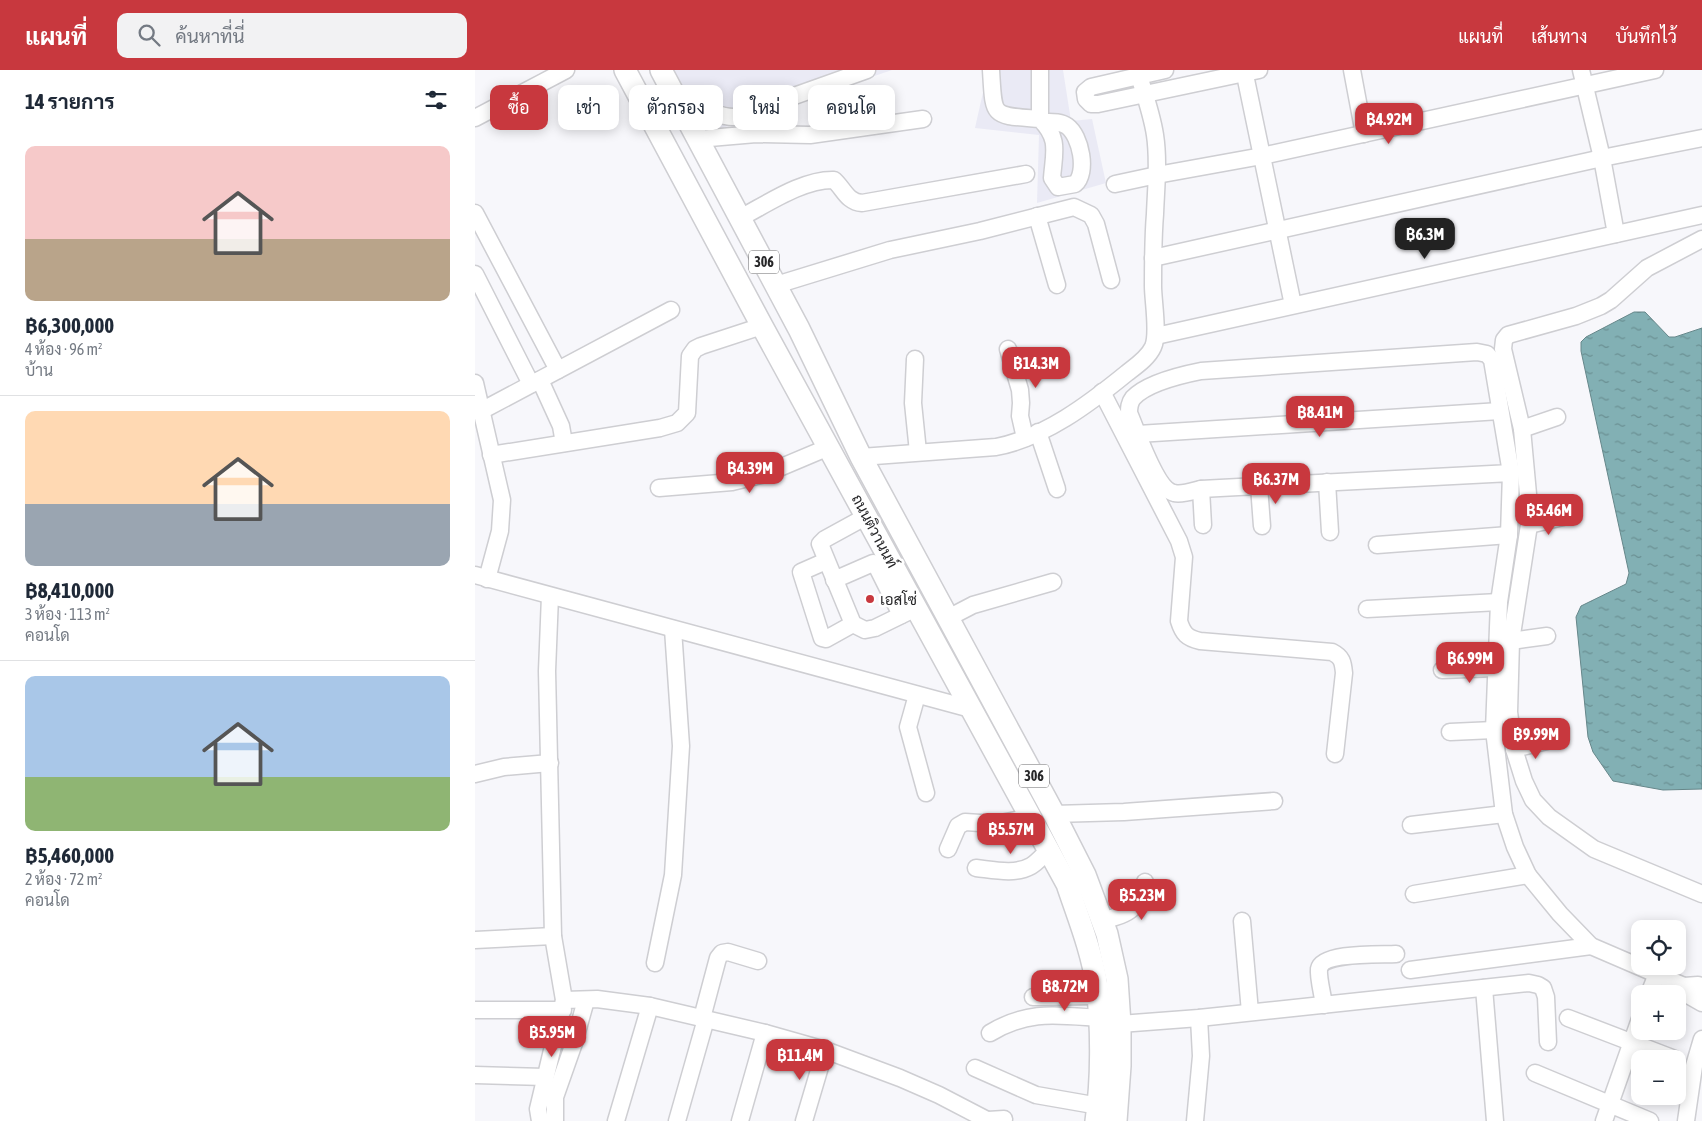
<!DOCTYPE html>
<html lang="th">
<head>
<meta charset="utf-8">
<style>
  :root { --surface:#fff; --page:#f2f2f3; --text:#1f2937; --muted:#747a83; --line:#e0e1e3; --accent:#c8383e }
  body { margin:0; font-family:"Asap Condensed",Sarabun,sans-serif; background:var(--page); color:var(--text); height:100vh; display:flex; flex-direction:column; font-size:19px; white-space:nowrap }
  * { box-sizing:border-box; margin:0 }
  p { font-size:16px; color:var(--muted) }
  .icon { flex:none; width:28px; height:28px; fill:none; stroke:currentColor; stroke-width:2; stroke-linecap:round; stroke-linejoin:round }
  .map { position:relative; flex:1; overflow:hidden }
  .panel { display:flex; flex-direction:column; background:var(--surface); width:475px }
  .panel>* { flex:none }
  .banner { position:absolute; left:15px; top:15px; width:475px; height:45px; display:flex; gap:10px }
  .buttons { position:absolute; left:1156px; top:850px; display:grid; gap:10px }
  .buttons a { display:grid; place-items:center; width:55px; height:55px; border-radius:10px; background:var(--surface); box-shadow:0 2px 12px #0003; font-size:25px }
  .price { position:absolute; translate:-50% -42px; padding:0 11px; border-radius:10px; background:var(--accent); color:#fff; font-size:16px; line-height:32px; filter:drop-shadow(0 1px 2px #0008) }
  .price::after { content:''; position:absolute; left:50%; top:30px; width:15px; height:11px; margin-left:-8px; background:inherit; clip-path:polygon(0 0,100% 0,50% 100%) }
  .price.current { background:#222; color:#fff }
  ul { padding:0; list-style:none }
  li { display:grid; align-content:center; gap:10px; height:265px; padding:0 25px }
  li+li { border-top:1px solid var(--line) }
  li span { display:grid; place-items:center; height:155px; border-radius:10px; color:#555 }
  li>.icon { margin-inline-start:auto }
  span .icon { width:90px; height:90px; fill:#fffc; stroke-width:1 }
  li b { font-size:21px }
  h2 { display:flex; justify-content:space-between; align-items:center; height:60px; padding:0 25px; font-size:21px }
  .chip { padding:0 18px; border-radius:10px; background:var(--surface); box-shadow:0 2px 12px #0003; font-size:18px; line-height:45px }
  .chip.current { background:var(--accent); color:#fff }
  header { display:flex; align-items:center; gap:30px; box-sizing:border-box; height:70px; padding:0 25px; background:var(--accent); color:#fff }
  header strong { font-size:24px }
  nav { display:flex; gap:28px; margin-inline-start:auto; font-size:18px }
  .search { width:350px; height:45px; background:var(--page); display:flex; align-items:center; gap:12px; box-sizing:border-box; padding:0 18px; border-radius:10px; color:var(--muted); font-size:19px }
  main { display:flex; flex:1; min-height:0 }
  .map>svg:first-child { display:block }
  .built { fill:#eaeaf5 }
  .water { fill:url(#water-ripples); stroke:#66878a }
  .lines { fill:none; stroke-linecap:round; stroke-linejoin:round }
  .minor-casing { stroke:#ceced2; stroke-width:19 }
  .major-casing { stroke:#ceced2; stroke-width:24 }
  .minor { stroke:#fff; stroke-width:16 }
  .major { stroke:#fff; stroke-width:21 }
  .poi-dot { fill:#c8383e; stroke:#fff; stroke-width:2 }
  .labels { text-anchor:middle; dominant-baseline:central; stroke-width:5; stroke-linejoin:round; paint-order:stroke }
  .shield { fill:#fff; stroke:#676768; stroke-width:1 }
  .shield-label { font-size:14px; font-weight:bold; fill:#262628 }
  .street-label { font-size:15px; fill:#262628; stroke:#fff }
  .poi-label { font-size:15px; fill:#262628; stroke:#fff; text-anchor:start }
</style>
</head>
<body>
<header>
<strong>แผนที่</strong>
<div class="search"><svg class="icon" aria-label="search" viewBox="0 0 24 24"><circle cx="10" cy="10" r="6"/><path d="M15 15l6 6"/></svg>ค้นหาที่นี่</div>
<nav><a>แผนที่</a><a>เส้นทาง</a><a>บันทึกไว้</a></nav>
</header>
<main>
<section class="panel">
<h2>14 รายการ<svg class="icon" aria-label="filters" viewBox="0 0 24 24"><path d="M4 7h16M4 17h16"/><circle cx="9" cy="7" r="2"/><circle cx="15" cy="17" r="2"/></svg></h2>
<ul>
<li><span style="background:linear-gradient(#f6c9c9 60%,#b9a48a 0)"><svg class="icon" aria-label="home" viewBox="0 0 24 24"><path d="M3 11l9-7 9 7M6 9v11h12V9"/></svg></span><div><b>฿6,300,000</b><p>4 ห้อง · 96 m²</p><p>บ้าน</p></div></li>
<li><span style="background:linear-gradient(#ffd9b3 60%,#9aa5b1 0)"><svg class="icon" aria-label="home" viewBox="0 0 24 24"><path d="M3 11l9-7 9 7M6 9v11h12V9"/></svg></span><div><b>฿8,410,000</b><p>3 ห้อง · 113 m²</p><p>คอนโด</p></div></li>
<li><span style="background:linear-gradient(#a9c7e8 65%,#8fb573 0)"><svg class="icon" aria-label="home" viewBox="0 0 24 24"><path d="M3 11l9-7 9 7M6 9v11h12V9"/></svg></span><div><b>฿5,460,000</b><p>2 ห้อง · 72 m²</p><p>คอนโด</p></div></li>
</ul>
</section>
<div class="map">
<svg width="1227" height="1051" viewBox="0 0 1227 1051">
  <defs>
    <pattern id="water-ripples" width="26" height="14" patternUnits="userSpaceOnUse" patternTransform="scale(1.25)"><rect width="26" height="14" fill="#82b0b4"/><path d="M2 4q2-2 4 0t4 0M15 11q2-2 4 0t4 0" fill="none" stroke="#6a8f92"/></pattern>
  </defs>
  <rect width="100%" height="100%" fill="#f7f7fb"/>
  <g class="built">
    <path d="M193 0H417L227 65Z"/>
    <path d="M513 0H588L596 51 617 49 631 113 562 133 564 65 500 58Z"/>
  </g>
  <path class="water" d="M1159 242H1170L1194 267H1200L1227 258V719L1188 720 1138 711 1118 682 1113 667 1101 547 1106 536 1151 514 1154 503 1106 281V272L1111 267Z"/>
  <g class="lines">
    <defs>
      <g id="minor">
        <path d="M516 0C519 49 516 45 565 49 585 69 579 82 577 108L583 117 600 114C613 103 606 66 592 56 585 51 576 52 568 52"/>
        <path d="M690 0 616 17 610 22 611 29 616 34H623L784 0"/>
        <path d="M769 0 818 235"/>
        <path d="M877 0 889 64"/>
        <path d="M1106 0 1127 88 1141 164"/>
        <path d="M209 42C230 32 239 48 260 47L392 0"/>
        <path d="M0 48 91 0"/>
        <path d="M565 49V0"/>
        <path d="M223 69 281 64 335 65 448 49"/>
        <path d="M640 114 682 105 787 86 1180 0"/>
        <path d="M0 143 83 300"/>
        <path d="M562 146 582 215"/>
        <path d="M265 148C292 134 328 109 359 110 369 119 372 132 387 133L551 104"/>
        <path d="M1227 169 1172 198 1136 230 1126 236 1101 246 1033 265 1029 270 1028 279 1047 359 1054 435V455L1036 571 1034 642 1039 679 1049 711 1058 730 1074 747 1119 779 1227 824"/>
        <path d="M678 188 1127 88 1227 68"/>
        <path d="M0 204 56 314"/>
        <path d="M301 215 415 180 505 161 599 137 616 145 621 154 636 210"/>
        <path d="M681 266 1227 145"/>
        <path d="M533 279 545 320 546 333 545 346 550 368"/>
        <path d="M440 289 438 333 443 382"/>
        <path d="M65 310 86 356 89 373"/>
        <path d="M0 313 27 430 25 461 12 509"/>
        <path d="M627 322 704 471 709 487 704 551C708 564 712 568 725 571L857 582C867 587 868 592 869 603L860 684"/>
        <path d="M6 341 196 240"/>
        <path d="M1047 359 1082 347"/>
        <path d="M563 362 582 419"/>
        <path d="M663 364 1025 341"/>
        <path d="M16 385 185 358 202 353 212 343 215 286 220 279 226 276 287 256"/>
        <path d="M386 387 521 377C569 368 614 334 652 303 661 296 673 288 678 277 684 264 678 231 678 216 678 192 678 168 680 144 681 118 684 91 680 65 677 45 670 25 664 6"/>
        <path d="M1036 403 726 419C718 421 707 425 699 423 681 420 662 361 654 343 654 338 654 333 658 328 672 313 706 305 726 301L1002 282 1012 284 1017 290 1036 403 1034 465 1024 532 1019 660 1029 744 1040 777 1053 805 1085 844 1116 876 1209 916 1223 915 1227 916"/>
        <path d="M852 412 855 462"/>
        <path d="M784 416 787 456"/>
        <path d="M184 418 257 412 290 404 354 377"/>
        <path d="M726 419 728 455"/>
        <path d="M392 446 350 469 345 474 378 554 390 560 400 558 441 538"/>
        <path d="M1054 455 1088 447"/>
        <path d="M902 475 1034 465"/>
        <path d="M351 491 326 502 346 565 347 568 351 569 378 554"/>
        <path d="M0 505 496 639"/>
        <path d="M359 510 398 493 401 495 426 545"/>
        <path d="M892 539 1024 532"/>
        <path d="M473 548 498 535 578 512"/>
        <path d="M1036 571 1072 566"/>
        <path d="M967 600 1021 598"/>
        <path d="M442 625 433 657 451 723"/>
        <path d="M975 662 1019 660"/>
        <path d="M1039 679 1076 670"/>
        <path d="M0 704 29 697 75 693"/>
        <path d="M579 744 649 742 799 731"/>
        <path d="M936 755 1029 744"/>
        <path d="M473 779 483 756 490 752 521 754 556 747"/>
        <path d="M501 798C519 800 540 805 556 796 563 792 568 785 574 780"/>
        <path d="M939 824 1053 805"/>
        <path d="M627 851C658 842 659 842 670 812"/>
        <path d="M767 851 775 942"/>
        <path d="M0 870 78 866"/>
        <path d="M180 893 198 805 206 676 198 559"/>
        <path d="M935 900 1116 876"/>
        <path d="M1209 916 1213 925 1227 933"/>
        <path d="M1009 918 1020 1051"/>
        <path d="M1174 924 1182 904"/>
        <path d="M558 927 622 926"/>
        <path d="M89 930 122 929 175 936 290 963 350 980 425 1008 464 1025 514 1051"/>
        <path d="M849 935C848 926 843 908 844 899 847 882 906 885 921 884"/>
        <path d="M0 940H88"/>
        <path d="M227 948 243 888 247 883 253 882 283 891"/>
        <path d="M1093 948 1200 989"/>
        <path d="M645 954 724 948 1054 913 1063 915 1068 918 1071 927 1073 972"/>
        <path d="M515 963C553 940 581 945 623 948"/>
        <path d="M500 998 561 1025 624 1036"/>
        <path d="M1060 1003 1175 1051"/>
        <path d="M0 1005 70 1007"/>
        <path d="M513 1050 529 1049"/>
        <path d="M65 1051 63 1039 89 930 78 866 72 601 75 526"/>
        <path d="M80 1051V1027L99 973 111 930"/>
        <path d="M141 1051 175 936"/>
        <path d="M202 1051 231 949"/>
        <path d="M265 1051 290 963"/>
        <path d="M329 1051 350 980"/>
        <path d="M720 1051 726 986 724 948"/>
        <path d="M1129 1051 1165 949"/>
        <path d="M1211 1051 1219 996 1227 969"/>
      </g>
      <g id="major">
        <path d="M150 0 287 256 592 814C603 847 617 881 622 917 627 958 627 1010 621 1051"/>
        <path d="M186 0 324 259 386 387 579 744 610 805 632 864 642 909 645 954V996L641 1051"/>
      </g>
    </defs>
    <use href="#minor" class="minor-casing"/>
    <use href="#major" class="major-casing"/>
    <use href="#minor" class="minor"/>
    <use href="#major" class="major"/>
  </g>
  <circle class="poi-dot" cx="395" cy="529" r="5"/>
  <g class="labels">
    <g class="shield">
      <rect x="274" y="180.5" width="30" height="23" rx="4"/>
      <rect x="544" y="694.5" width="30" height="23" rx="4"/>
    </g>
    <g class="shield-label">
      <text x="289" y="192">306</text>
      <text x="559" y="706">306</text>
    </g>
    <g class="street-label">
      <text transform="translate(400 461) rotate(62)">ถนนติวานนท์</text>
    </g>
    <g class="poi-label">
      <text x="405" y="529">เอสโซ่</text>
    </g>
  </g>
</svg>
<div class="buttons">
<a><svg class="icon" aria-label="locate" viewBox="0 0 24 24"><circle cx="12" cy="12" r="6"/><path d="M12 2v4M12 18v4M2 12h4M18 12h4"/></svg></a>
<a>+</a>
<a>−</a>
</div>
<b class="price" style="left:914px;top:75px">฿4.92M</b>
<b class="price current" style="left:950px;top:190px">฿6.3M</b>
<b class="price" style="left:561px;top:319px">฿14.3M</b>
<b class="price" style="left:845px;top:368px">฿8.41M</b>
<b class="price" style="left:275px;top:424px">฿4.39M</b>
<b class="price" style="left:801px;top:435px">฿6.37M</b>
<b class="price" style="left:1074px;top:466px">฿5.46M</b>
<b class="price" style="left:995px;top:614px">฿6.99M</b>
<b class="price" style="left:1061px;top:690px">฿9.99M</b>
<b class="price" style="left:536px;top:785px">฿5.57M</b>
<b class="price" style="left:667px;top:851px">฿5.23M</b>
<b class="price" style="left:590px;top:942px">฿8.72M</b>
<b class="price" style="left:77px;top:988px">฿5.95M</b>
<b class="price" style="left:325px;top:1011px">฿11.4M</b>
<div class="banner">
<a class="chip current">ซื้อ</a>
<a class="chip">เช่า</a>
<a class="chip">ตัวกรอง</a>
<a class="chip">ใหม่</a>
<a class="chip">คอนโด</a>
</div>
</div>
</main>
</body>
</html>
